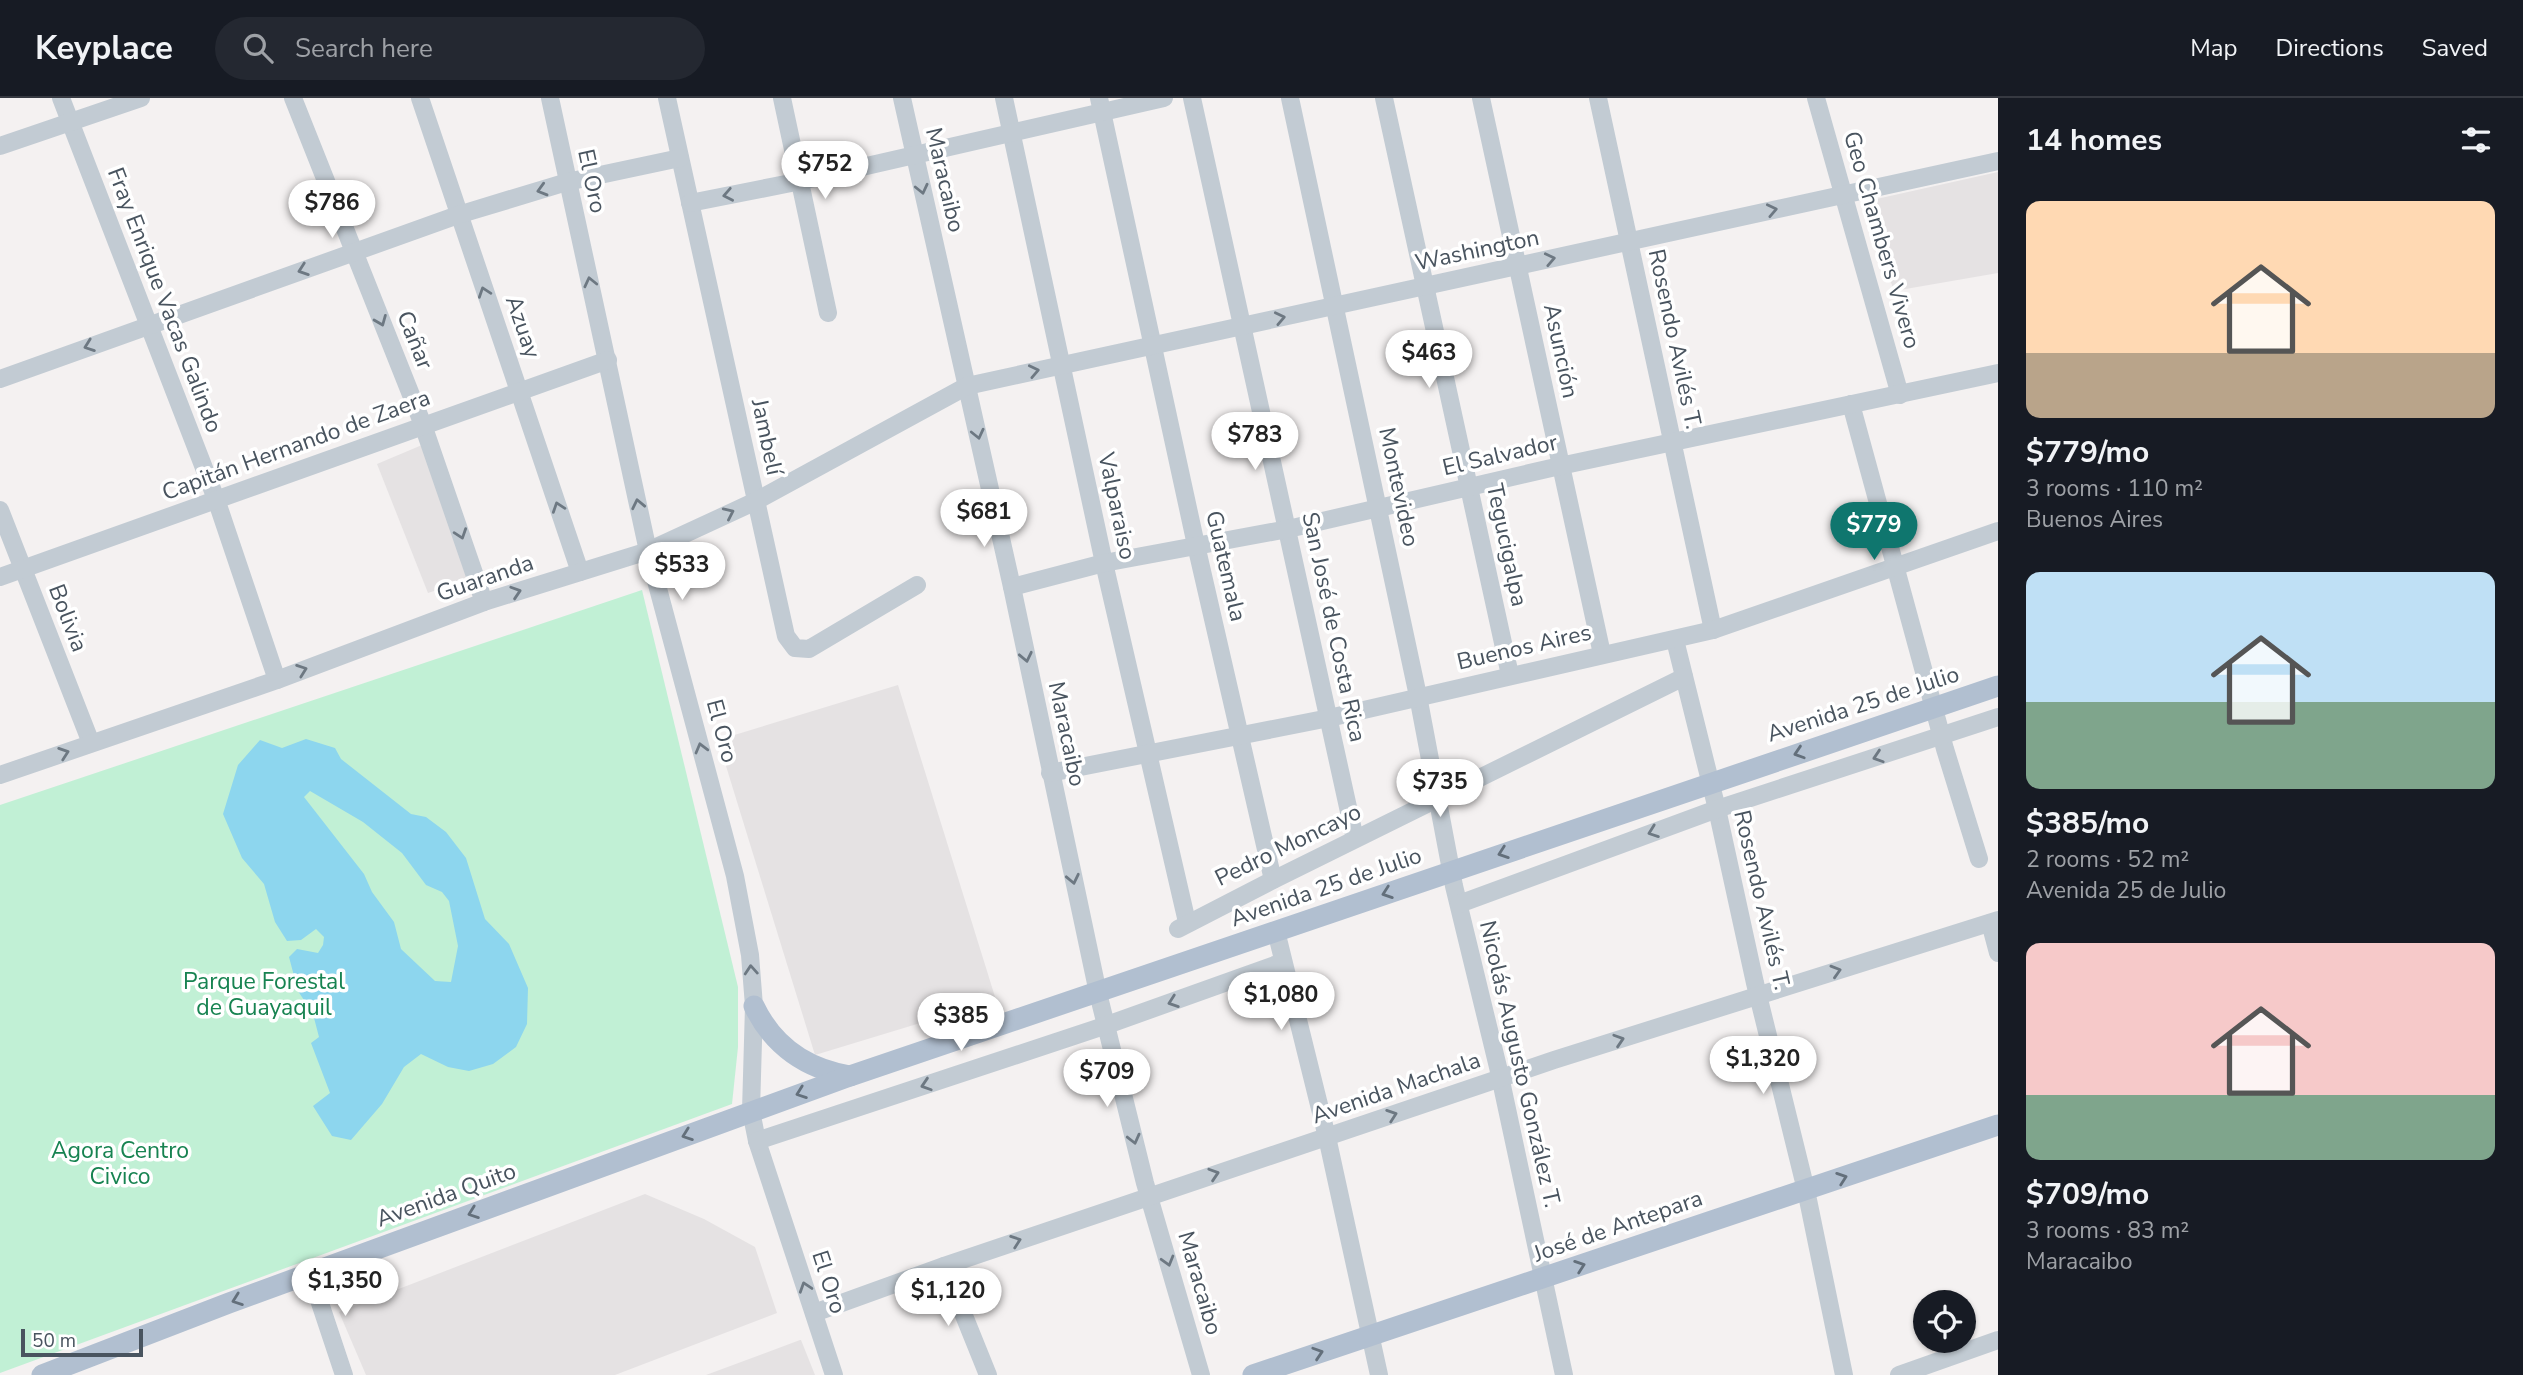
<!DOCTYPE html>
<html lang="en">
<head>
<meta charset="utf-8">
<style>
  :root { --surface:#171b24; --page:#242831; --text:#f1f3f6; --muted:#9ea1a6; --line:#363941; --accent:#0f766e }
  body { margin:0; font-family:"Nunito Sans",sans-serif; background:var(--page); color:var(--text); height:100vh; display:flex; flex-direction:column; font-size:26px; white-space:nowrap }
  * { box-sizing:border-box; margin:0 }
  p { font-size:23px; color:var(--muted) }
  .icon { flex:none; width:38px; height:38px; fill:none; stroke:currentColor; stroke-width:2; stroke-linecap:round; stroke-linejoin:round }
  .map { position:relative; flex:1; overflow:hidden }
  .details { display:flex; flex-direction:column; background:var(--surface); width:525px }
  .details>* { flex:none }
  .tools { position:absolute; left:1913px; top:1192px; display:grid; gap:14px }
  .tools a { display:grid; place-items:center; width:63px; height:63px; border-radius:50%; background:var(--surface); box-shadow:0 2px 5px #0004; font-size:35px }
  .scale { position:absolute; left:21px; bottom:18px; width:122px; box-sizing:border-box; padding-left:7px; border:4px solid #49545f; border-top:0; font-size:19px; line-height:24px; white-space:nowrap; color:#49545f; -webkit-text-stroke:5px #fff; paint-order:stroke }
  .price { position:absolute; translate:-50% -60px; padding:0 16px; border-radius:24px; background:#fff; color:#222; font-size:23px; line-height:46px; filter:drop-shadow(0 2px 4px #0008) }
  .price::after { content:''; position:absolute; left:50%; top:42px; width:21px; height:16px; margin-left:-10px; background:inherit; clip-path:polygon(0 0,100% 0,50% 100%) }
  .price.active { background:var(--accent); color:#fff }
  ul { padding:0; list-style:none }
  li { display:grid; align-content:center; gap:14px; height:371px; padding:0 28px }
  li span { display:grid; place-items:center; height:217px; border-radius:14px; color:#555 }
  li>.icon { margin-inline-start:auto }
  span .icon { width:126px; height:126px; fill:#fffc; stroke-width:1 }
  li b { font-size:30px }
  h2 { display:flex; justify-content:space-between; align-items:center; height:84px; padding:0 28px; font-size:30px }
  header { display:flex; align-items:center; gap:42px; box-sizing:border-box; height:98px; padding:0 35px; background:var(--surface); border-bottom:2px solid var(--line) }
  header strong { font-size:33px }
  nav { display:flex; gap:38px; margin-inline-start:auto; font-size:24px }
  .search { width:490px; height:63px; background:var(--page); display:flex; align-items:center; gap:18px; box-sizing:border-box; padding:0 24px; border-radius:38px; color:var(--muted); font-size:26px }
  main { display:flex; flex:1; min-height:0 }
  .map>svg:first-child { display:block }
  .education { fill:#e5e2e3 }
  .green { fill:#c1f0d5 }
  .water { fill:#8dd6ee; fill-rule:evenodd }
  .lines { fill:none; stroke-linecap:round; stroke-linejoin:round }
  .minor { stroke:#c2cbd3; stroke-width:18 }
  .major { stroke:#b1bfd0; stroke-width:21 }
  .oneway { stroke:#6d7882 }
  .oneway2 { stroke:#636f7b }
  .labels { text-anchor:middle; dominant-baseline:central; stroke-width:7; stroke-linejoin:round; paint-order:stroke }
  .street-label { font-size:23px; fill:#49545f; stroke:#fff }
  .park-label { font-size:23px; fill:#178351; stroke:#fff }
</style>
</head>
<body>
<header>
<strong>Keyplace</strong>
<div class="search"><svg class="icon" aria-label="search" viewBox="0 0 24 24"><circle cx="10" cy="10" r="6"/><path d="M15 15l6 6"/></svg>Search here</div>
<nav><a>Map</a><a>Directions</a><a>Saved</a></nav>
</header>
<main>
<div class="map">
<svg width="1998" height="1277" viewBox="0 0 1998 1277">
  <rect width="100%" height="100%" fill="#f4f1f1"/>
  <g class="education">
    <path d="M1998 74V175L1894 193 1863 104Z"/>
    <path d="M422 347 470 481 428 495 377 366Z"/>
    <path d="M898 587 996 902 815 957 718 642Z"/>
    <path d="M645 1096 704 1121 755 1149 777 1215 615 1277H366L339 1214Z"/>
    <path d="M801 1242 815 1277H706L800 1242Z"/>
  </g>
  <path class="green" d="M642 492 738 889V949L732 1006 0 1275V707Z"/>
  <path class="water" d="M306 641 335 650 341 661 411 716 426 719 446 734 466 760 485 821 509 846 528 890 527 926 516 949 493 966 469 973 448 969 421 956 404 969 382 1006 351 1042 332 1038 313 1008 330 995 311 945 319 939 313 916 298 893 289 859 297 851 318 855 323 847 324 839 316 831 301 842 287 843 275 824 264 786 242 760 223 716 238 667 260 642 282 650ZM310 693 363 724 402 755 426 787 442 794 449 803 458 848 451 884 435 883 401 851 394 824 372 794 364 776 304 699Z"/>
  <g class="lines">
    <g class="minor">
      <path d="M61 0 216 401 277 582"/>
      <path d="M293 0 423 327 484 504"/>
      <path d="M420 0 580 474"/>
      <path d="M550 0 648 453 735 778 750 857 754 908 751 1013 757 1043 834 1277"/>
      <path d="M667 0 786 538 795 550 809 551 917 487"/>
      <path d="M782 0 828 215"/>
      <path d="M902 0 1012 489 1098 895 1145 1085 1201 1277"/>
      <path d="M1004 0 1104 465 1187 824"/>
      <path d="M1099 0 1196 447 1273 782"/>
      <path d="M1192 0 1355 741"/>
      <path d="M1290 0 1418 598 1454 788 1498 969 1564 1277"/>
      <path d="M1384 0 1510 577"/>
      <path d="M1481 0 1602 556"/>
      <path d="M1598 0 1713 532"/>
      <path d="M1816 0 1900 297"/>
      <path d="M0 48 141 0"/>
      <path d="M690 105 801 83 1164 0"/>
      <path d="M0 281 458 117 567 84 680 60"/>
      <path d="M1851 306 1945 651 1979 761"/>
      <path d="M0 412 91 645"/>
      <path d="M0 479 608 262"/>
      <path d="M1012 489 1104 465 1288 431 1560 368 1998 275"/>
      <path d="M1675 542 1717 711 1755 885 1806 1092 1844 1277"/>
      <path d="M1050 675 1329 620 1713 532 1998 433"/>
      <path d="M0 677 277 582 484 504 648 453 756 403 967 288 1998 63"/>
      <path d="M1459 806 1717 711 1998 619"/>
      <path d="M1990 825 1998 855"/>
      <path d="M1178 831 1273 782 1684 579"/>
      <path d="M1276 833 1327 1039 1379 1277"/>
      <path d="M757 1043 1107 927 1283 864"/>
      <path d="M944 1168 988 1277"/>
      <path d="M310 1175 344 1277"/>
      <path d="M814 1215 944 1168 1554 962 1998 822"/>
      <path d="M1899 1277 1998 1242"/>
    </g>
    <g class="major">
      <path d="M754 908C773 948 807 971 850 978"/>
      <path d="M42 1277 229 1205 850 978 1998 588"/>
      <path d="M1253 1277 1998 1027"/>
    </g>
  </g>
  <defs><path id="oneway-chevron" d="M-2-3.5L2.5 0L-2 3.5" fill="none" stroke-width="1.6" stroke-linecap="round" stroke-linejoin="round" transform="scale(1.75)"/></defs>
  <g class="oneway">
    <use href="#oneway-chevron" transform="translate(922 91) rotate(77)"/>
    <use href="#oneway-chevron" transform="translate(542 92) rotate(164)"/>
    <use href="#oneway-chevron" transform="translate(728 97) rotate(169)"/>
    <use href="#oneway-chevron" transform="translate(1772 112) rotate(-12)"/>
    <use href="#oneway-chevron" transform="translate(1550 161) rotate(-12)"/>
    <use href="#oneway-chevron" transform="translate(303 172) rotate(161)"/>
    <use href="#oneway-chevron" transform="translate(590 184) rotate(-103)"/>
    <use href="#oneway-chevron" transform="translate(484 194) rotate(-109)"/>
    <use href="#oneway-chevron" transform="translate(1280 220) rotate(-12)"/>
    <use href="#oneway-chevron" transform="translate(381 223) rotate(68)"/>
    <use href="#oneway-chevron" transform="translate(89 248) rotate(160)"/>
    <use href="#oneway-chevron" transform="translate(1034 273) rotate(-12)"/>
    <use href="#oneway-chevron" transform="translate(978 336) rotate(77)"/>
    <use href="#oneway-chevron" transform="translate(638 406) rotate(-102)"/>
    <use href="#oneway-chevron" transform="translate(558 409) rotate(-109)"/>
    <use href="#oneway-chevron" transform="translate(729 415) rotate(-25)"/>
    <use href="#oneway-chevron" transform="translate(461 436) rotate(71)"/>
    <use href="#oneway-chevron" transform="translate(516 494) rotate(-18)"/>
    <use href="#oneway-chevron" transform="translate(1026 559) rotate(78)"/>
    <use href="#oneway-chevron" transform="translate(302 572) rotate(-20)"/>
    <use href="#oneway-chevron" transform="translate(701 650) rotate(-105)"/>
    <use href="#oneway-chevron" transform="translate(64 655) rotate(-19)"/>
    <use href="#oneway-chevron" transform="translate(1878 659) rotate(162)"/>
    <use href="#oneway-chevron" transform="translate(1653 734) rotate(160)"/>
    <use href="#oneway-chevron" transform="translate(1073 781) rotate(78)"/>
    <use href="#oneway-chevron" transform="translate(751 872) rotate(-94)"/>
    <use href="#oneway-chevron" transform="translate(1836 873) rotate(-17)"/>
    <use href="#oneway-chevron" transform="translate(1173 904) rotate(161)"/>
    <use href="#oneway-chevron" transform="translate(1619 942) rotate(-18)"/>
    <use href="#oneway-chevron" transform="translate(926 987) rotate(162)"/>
    <use href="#oneway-chevron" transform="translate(1392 1017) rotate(-19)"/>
    <use href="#oneway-chevron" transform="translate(1134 1041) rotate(76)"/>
    <use href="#oneway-chevron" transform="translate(1214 1076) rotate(-18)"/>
    <use href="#oneway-chevron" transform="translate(1016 1143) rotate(-19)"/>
    <use href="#oneway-chevron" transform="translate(1168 1163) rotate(74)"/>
    <use href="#oneway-chevron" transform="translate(805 1189) rotate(-108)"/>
  </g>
  <g class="oneway2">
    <use href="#oneway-chevron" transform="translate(1799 655) rotate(162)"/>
    <use href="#oneway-chevron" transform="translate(1503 755) rotate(161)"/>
    <use href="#oneway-chevron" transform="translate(1387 795) rotate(161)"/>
    <use href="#oneway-chevron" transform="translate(801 995) rotate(160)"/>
    <use href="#oneway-chevron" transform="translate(687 1037) rotate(160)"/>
    <use href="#oneway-chevron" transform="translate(1842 1080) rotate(-19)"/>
    <use href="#oneway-chevron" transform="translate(473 1115) rotate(160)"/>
    <use href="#oneway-chevron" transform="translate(1580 1168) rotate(-19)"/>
    <use href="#oneway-chevron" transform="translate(237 1202) rotate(160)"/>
    <use href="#oneway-chevron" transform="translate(1318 1255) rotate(-18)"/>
  </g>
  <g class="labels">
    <g class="street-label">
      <text transform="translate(945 82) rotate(77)">Maracaibo</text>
      <text transform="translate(592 83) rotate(78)">El Oro</text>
      <text transform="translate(1882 142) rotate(74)">Geo Chambers Vivero</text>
      <text transform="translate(1477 152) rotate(-12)">Washington</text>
      <text transform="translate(165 202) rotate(69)">Fray Enrique Vacas Galindo</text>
      <text transform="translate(523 229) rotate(71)">Azuay</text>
      <text transform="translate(1675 241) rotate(78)">Rosendo Avilés T.</text>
      <text transform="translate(415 242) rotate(68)">Cañar</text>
      <text transform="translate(1561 253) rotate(78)">Asunción</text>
      <text transform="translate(767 339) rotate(78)">Jambelí</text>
      <text transform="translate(296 347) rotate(-20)">Capitán Hernando de Zaera</text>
      <text transform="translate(1500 357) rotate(-13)">El Salvador</text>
      <text transform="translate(1399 389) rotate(78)">Montevideo</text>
      <text transform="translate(1117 408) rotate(78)">Valparaiso</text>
      <text transform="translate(1507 447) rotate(78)">Tegucigalpa</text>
      <text transform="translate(1226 468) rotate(77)">Guatemala</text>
      <text transform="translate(485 480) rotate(-19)">Guaranda</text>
      <text transform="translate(68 520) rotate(69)">Bolivia</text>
      <text transform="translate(1334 529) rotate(78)">San José de Costa Rica</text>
      <text transform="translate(1524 549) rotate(-13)">Buenos Aires</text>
      <text transform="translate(1863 606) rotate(-18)">Avenida 25 de Julio</text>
      <text transform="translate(722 633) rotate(75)">El Oro</text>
      <text transform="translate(1067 636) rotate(78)">Maracaibo</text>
      <text transform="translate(1288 747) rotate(-26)">Pedro Moncayo</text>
      <text transform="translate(1326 789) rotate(-19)">Avenida 25 de Julio</text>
      <text transform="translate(1762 802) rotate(77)">Rosendo Avilés T.</text>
      <text transform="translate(1520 966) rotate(77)">Nicolás Augusto González T.</text>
      <text transform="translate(1396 990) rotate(-19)">Avenida Machala</text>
      <text transform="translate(446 1097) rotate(-20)">Avenida Quito</text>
      <text transform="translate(1618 1128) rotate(-19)">José de Antepara</text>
      <text transform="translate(829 1184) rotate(72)">El Oro</text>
      <text transform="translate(1200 1185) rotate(74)">Maracaibo</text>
    </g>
    <g class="park-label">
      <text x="264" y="883">Parque Forestal<tspan x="264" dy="26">de Guayaquil</tspan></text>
      <text x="120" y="1052">Agora Centro<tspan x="120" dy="26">Civico</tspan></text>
    </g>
  </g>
</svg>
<div class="tools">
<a><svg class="icon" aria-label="locate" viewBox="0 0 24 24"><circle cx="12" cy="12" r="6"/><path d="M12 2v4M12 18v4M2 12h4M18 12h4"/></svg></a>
</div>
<div class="scale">50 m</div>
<b class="price" style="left:825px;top:103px">$752</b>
<b class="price" style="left:332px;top:142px">$786</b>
<b class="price" style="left:1429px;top:292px">$463</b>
<b class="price" style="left:1255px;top:374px">$783</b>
<b class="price" style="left:984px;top:451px">$681</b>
<b class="price active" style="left:1874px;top:464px">$779</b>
<b class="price" style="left:682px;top:504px">$533</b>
<b class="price" style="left:1440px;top:721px">$735</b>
<b class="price" style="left:1281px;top:934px">$1,080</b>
<b class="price" style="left:961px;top:955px">$385</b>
<b class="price" style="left:1763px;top:998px">$1,320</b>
<b class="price" style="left:1107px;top:1011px">$709</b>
<b class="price" style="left:345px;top:1220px">$1,350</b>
<b class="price" style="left:948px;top:1230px">$1,120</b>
</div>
<section class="details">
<h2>14 homes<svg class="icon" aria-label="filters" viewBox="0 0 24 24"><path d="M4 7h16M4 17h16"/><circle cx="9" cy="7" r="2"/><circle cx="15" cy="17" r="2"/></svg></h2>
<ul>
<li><span style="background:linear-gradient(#ffd9b3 70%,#b9a48a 0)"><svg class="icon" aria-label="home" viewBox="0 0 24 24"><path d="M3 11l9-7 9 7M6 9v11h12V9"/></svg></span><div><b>$779/mo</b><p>3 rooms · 110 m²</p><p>Buenos Aires</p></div></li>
<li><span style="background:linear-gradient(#bfe0f5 60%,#7fa58c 0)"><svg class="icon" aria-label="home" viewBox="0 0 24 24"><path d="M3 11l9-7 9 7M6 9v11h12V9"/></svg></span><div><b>$385/mo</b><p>2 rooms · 52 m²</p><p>Avenida 25 de Julio</p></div></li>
<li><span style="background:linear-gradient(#f6c9c9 70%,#7fa58c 0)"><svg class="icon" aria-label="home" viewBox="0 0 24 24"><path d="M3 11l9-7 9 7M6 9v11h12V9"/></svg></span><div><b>$709/mo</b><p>3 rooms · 83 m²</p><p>Maracaibo</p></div></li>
</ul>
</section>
</main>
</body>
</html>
